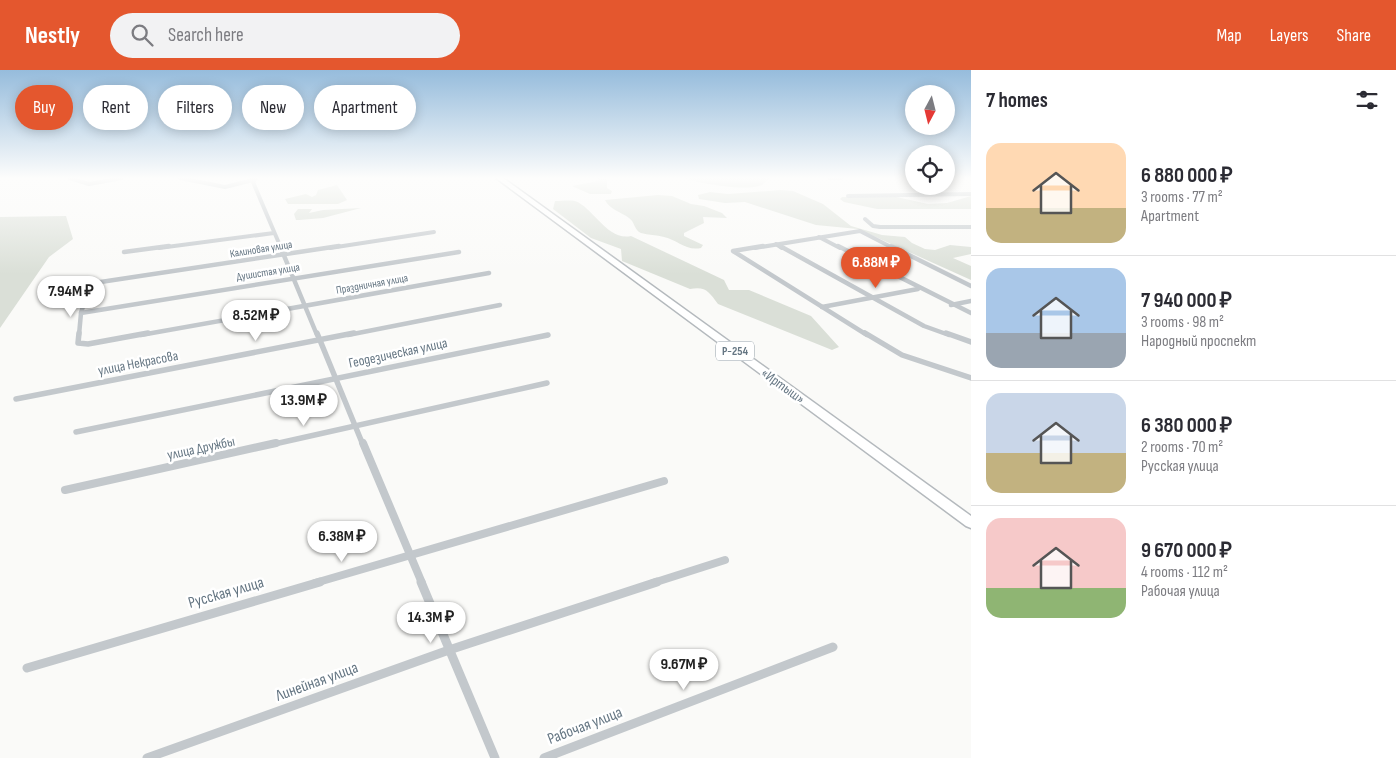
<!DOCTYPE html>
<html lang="en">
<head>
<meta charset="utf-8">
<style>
  :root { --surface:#fff; --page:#f2f2f3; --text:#2b2b33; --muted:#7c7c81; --line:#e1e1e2; --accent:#e4572e }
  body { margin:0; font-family:"Sofia Sans Condensed",sans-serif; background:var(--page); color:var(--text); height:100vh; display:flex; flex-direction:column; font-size:19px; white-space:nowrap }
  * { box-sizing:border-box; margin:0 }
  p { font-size:16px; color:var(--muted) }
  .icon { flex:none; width:28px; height:28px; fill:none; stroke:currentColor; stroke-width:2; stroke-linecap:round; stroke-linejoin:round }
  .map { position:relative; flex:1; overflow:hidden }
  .side { display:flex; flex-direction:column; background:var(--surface); width:425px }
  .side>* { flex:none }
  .guide { position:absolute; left:15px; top:15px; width:475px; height:45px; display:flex; gap:10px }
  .needle { width:32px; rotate:187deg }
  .tools { position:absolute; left:905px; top:15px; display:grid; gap:10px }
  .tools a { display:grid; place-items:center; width:50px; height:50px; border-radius:50%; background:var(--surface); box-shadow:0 2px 12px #0003; font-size:25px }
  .price { position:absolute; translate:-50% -42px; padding:0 11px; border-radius:18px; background:#fff; color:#222; font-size:16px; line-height:32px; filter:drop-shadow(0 1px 2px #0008) }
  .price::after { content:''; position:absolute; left:50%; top:30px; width:15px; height:11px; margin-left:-8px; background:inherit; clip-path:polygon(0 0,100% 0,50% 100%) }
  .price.current { background:var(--accent); color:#fff }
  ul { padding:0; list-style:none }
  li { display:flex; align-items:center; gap:15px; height:125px; padding:0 15px }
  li+li { border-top:1px solid var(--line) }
  li span { display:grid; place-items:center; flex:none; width:140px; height:100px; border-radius:15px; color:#555 }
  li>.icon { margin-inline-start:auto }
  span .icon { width:60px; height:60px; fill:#fffc; stroke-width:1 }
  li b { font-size:21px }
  h2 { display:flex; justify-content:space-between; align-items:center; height:60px; padding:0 15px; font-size:21px }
  .tag { padding:0 18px; border-radius:22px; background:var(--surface); box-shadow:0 2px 12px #0003; font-size:18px; line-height:45px }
  .tag.current { background:var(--accent); color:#fff }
  header { display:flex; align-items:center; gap:30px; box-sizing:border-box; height:70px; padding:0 25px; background:var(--accent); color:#fff }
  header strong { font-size:24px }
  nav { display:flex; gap:28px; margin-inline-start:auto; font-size:18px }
  .search { width:350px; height:45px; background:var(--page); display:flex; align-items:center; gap:12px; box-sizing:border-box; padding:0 18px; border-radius:28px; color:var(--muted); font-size:19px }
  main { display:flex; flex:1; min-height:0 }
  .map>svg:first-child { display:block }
  .green { fill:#dadfd7 }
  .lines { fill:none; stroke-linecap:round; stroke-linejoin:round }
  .highway-casing { stroke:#b4b9bd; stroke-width:3 }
  .street-far4 { stroke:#c3c8cc; stroke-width:4 }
  .street-far3 { stroke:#c3c8cc; stroke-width:4.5 }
  .street-far2 { stroke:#c3c8cc; stroke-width:5.5 }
  .street-far1 { stroke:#c3c8cc; stroke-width:8 }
  .street { stroke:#c3c8cc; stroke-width:9 }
  .highway { fill:#fff; fill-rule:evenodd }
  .labels { text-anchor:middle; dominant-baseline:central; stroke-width:5; stroke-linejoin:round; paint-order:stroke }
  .far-street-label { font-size:11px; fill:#657683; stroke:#fff }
  .shield { fill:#fff; stroke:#939fa8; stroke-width:1 }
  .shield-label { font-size:12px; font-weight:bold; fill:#657683 }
  .street-label { font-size:14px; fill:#657683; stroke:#fff }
  .near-street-label { font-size:16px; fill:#657683; stroke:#fff }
</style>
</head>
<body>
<header>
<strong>Nestly</strong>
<div class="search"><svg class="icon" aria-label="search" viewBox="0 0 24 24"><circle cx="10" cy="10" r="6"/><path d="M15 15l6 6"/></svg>Search here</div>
<nav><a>Map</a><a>Layers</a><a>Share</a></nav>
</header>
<main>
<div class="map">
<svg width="971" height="688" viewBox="0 0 971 688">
  <rect width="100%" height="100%" fill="#fafaf8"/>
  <g class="green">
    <path d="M597 108 607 109V118L612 121 611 124H590L572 116 598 111Z"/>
    <path d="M682 108H771C768 110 764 113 762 115 744 122 700 113 682 108Z"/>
    <path d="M337 115 347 130 338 134H288L285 129 306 124 312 127 316 125 318 120Z"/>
    <path d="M781 120 793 121 823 134 851 156 882 165 905 167 912 173 925 179 935 180 950 175 971 177V184L953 188 971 196V210L858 159 816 155 745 132 725 133 699 129 698 125 710 122 728 124Z"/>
    <path d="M658 125 672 126 691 134 704 136 722 143 727 148 703 147 704 153 684 163V166L703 175 701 178C685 181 678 170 664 167 657 165 648 165 641 163 634 160 635 152 629 148 621 142 609 139 605 130Z"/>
    <path d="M892 126 928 134 947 133 971 126V139H877L844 132 840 129 842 127Z"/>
    <path d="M555 131C561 131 569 130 575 131 593 137 607 171 631 166L724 210 729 220H749L811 246 839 277 832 280 718 234C709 222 706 216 690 219L622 191 621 179 591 168 553 139Z"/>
    <path d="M361 138 323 148 299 150H296L294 144 298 139H312L309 143 323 140Z"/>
    <path d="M66 146 73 169 49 187 0 258V147Z"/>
  </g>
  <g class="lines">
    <defs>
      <path id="highway" d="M496 108H503L971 446V458L966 456Z"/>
    </defs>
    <use href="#highway" class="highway-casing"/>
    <g class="street-far4">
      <path d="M69 108 89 114 122 108"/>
      <path d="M180 108 225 117 253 110"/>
      <path d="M256 108 253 112 281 178"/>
      <path d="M829 108H841"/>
      <path d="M848 126 971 124"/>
      <path d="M865 149 873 156 880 157H971"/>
      <path d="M819 167 840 178"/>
      <path d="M776 174 782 178"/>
      <path d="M159 178 274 163"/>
      <path d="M330 178 434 162"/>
      <path d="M755 178 860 161 893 178"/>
    </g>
    <g class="street-far3">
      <path d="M280 176 317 265"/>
      <path d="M763 176 733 181 867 265"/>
      <path d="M780 176 924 256 949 265"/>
      <path d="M838 176 971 243"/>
      <path d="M891 176 971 216"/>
      <path d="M124 182 169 176"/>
      <path d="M951 235 971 231"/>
      <path d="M822 237 918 219"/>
      <path d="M81 243 459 182"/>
      <path d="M79 265 81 243 89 216 94 213 339 176"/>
      <path d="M141 265 489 203"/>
      <path d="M348 265 500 235"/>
    </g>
    <g class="street-far2">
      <path d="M79 263 78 273 88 274 148 263"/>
      <path d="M317 263 363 375"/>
      <path d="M865 263 902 285 971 308"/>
      <path d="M946 263 971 272"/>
      <path d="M16 329 354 263"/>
      <path d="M76 362 548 265"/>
      <path d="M270 375 547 313"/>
    </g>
    <g class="street-far1">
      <path d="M363 373 422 513"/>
      <path d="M65 420 276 373"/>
      <path d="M315 513 664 411"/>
      <path d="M653 513 725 490"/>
    </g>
    <g class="street">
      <path d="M421 512 495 688"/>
      <path d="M27 598 320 512"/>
      <path d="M147 688 449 580 657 512"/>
      <path d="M544 688 833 577"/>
    </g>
    <use href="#highway" class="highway"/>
  </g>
  <linearGradient id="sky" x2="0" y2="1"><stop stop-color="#96bcdc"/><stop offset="0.53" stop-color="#fdfdfc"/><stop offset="1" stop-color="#fdfdfc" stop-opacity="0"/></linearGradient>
  <rect width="971" height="204" fill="url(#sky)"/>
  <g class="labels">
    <g class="far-street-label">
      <text transform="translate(261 179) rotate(-9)">Калиновая улица</text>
      <text transform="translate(268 202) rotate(-9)">Душистая улица</text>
      <text transform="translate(372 214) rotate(-10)">Праздничная улица</text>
    </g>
    <rect class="shield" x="716" y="271.5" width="38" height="19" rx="4"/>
    <g class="shield-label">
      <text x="735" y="281">Р-254</text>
    </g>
    <g class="street-label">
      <text transform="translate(398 283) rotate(-12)">Геодезическая улица</text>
      <text transform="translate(138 293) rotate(-11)">улица Некрасова</text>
      <text transform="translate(783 316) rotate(36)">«Иртыш»</text>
      <text transform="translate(201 378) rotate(-12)">улица Дружбы</text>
    </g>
    <g class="near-street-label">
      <text transform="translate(226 523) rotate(-16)">Русская улица</text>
      <text transform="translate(317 612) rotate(-20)">Линейная улица</text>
      <text transform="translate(585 656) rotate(-21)">Рабочая улица</text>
    </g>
  </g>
</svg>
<div class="tools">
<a><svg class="needle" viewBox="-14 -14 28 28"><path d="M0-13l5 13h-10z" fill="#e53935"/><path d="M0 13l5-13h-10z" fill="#7c7c81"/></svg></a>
<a><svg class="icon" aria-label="locate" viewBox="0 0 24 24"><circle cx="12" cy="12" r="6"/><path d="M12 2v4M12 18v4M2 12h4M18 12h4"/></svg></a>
</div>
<b class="price current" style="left:876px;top:219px">6.88M ₽</b>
<b class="price" style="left:71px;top:248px">7.94M ₽</b>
<b class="price" style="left:256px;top:272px">8.52M ₽</b>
<b class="price" style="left:304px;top:357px">13.9M ₽</b>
<b class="price" style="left:342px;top:493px">6.38M ₽</b>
<b class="price" style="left:431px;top:574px">14.3M ₽</b>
<b class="price" style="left:684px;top:621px">9.67M ₽</b>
<div class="guide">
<a class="tag current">Buy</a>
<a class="tag">Rent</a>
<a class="tag">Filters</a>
<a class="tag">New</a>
<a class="tag">Apartment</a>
</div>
</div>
<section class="side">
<h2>7 homes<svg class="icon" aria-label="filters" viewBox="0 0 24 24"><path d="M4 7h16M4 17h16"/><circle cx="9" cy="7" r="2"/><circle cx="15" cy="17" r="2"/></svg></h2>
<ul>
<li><span style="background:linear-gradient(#ffd9b3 65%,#c2b280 0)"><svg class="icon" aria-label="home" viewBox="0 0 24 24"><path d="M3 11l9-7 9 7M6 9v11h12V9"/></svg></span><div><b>6 880 000 ₽</b><p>3 rooms · 77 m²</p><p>Apartment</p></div></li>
<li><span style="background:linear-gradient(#a9c7e8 65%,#9aa5b1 0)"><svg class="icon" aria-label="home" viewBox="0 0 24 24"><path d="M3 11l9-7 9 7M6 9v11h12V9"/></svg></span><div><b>7 940 000 ₽</b><p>3 rooms · 98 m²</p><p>Народный проспект</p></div></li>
<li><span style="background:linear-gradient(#c9d6e8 60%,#c2b280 0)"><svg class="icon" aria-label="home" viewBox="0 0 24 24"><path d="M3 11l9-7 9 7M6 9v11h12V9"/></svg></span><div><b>6 380 000 ₽</b><p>2 rooms · 70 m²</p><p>Русская улица</p></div></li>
<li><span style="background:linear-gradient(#f6c9c9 70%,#8fb573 0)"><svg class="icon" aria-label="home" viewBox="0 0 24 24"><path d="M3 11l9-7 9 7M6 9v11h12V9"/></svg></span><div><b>9 670 000 ₽</b><p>4 rooms · 112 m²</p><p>Рабочая улица</p></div></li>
</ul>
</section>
</main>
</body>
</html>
